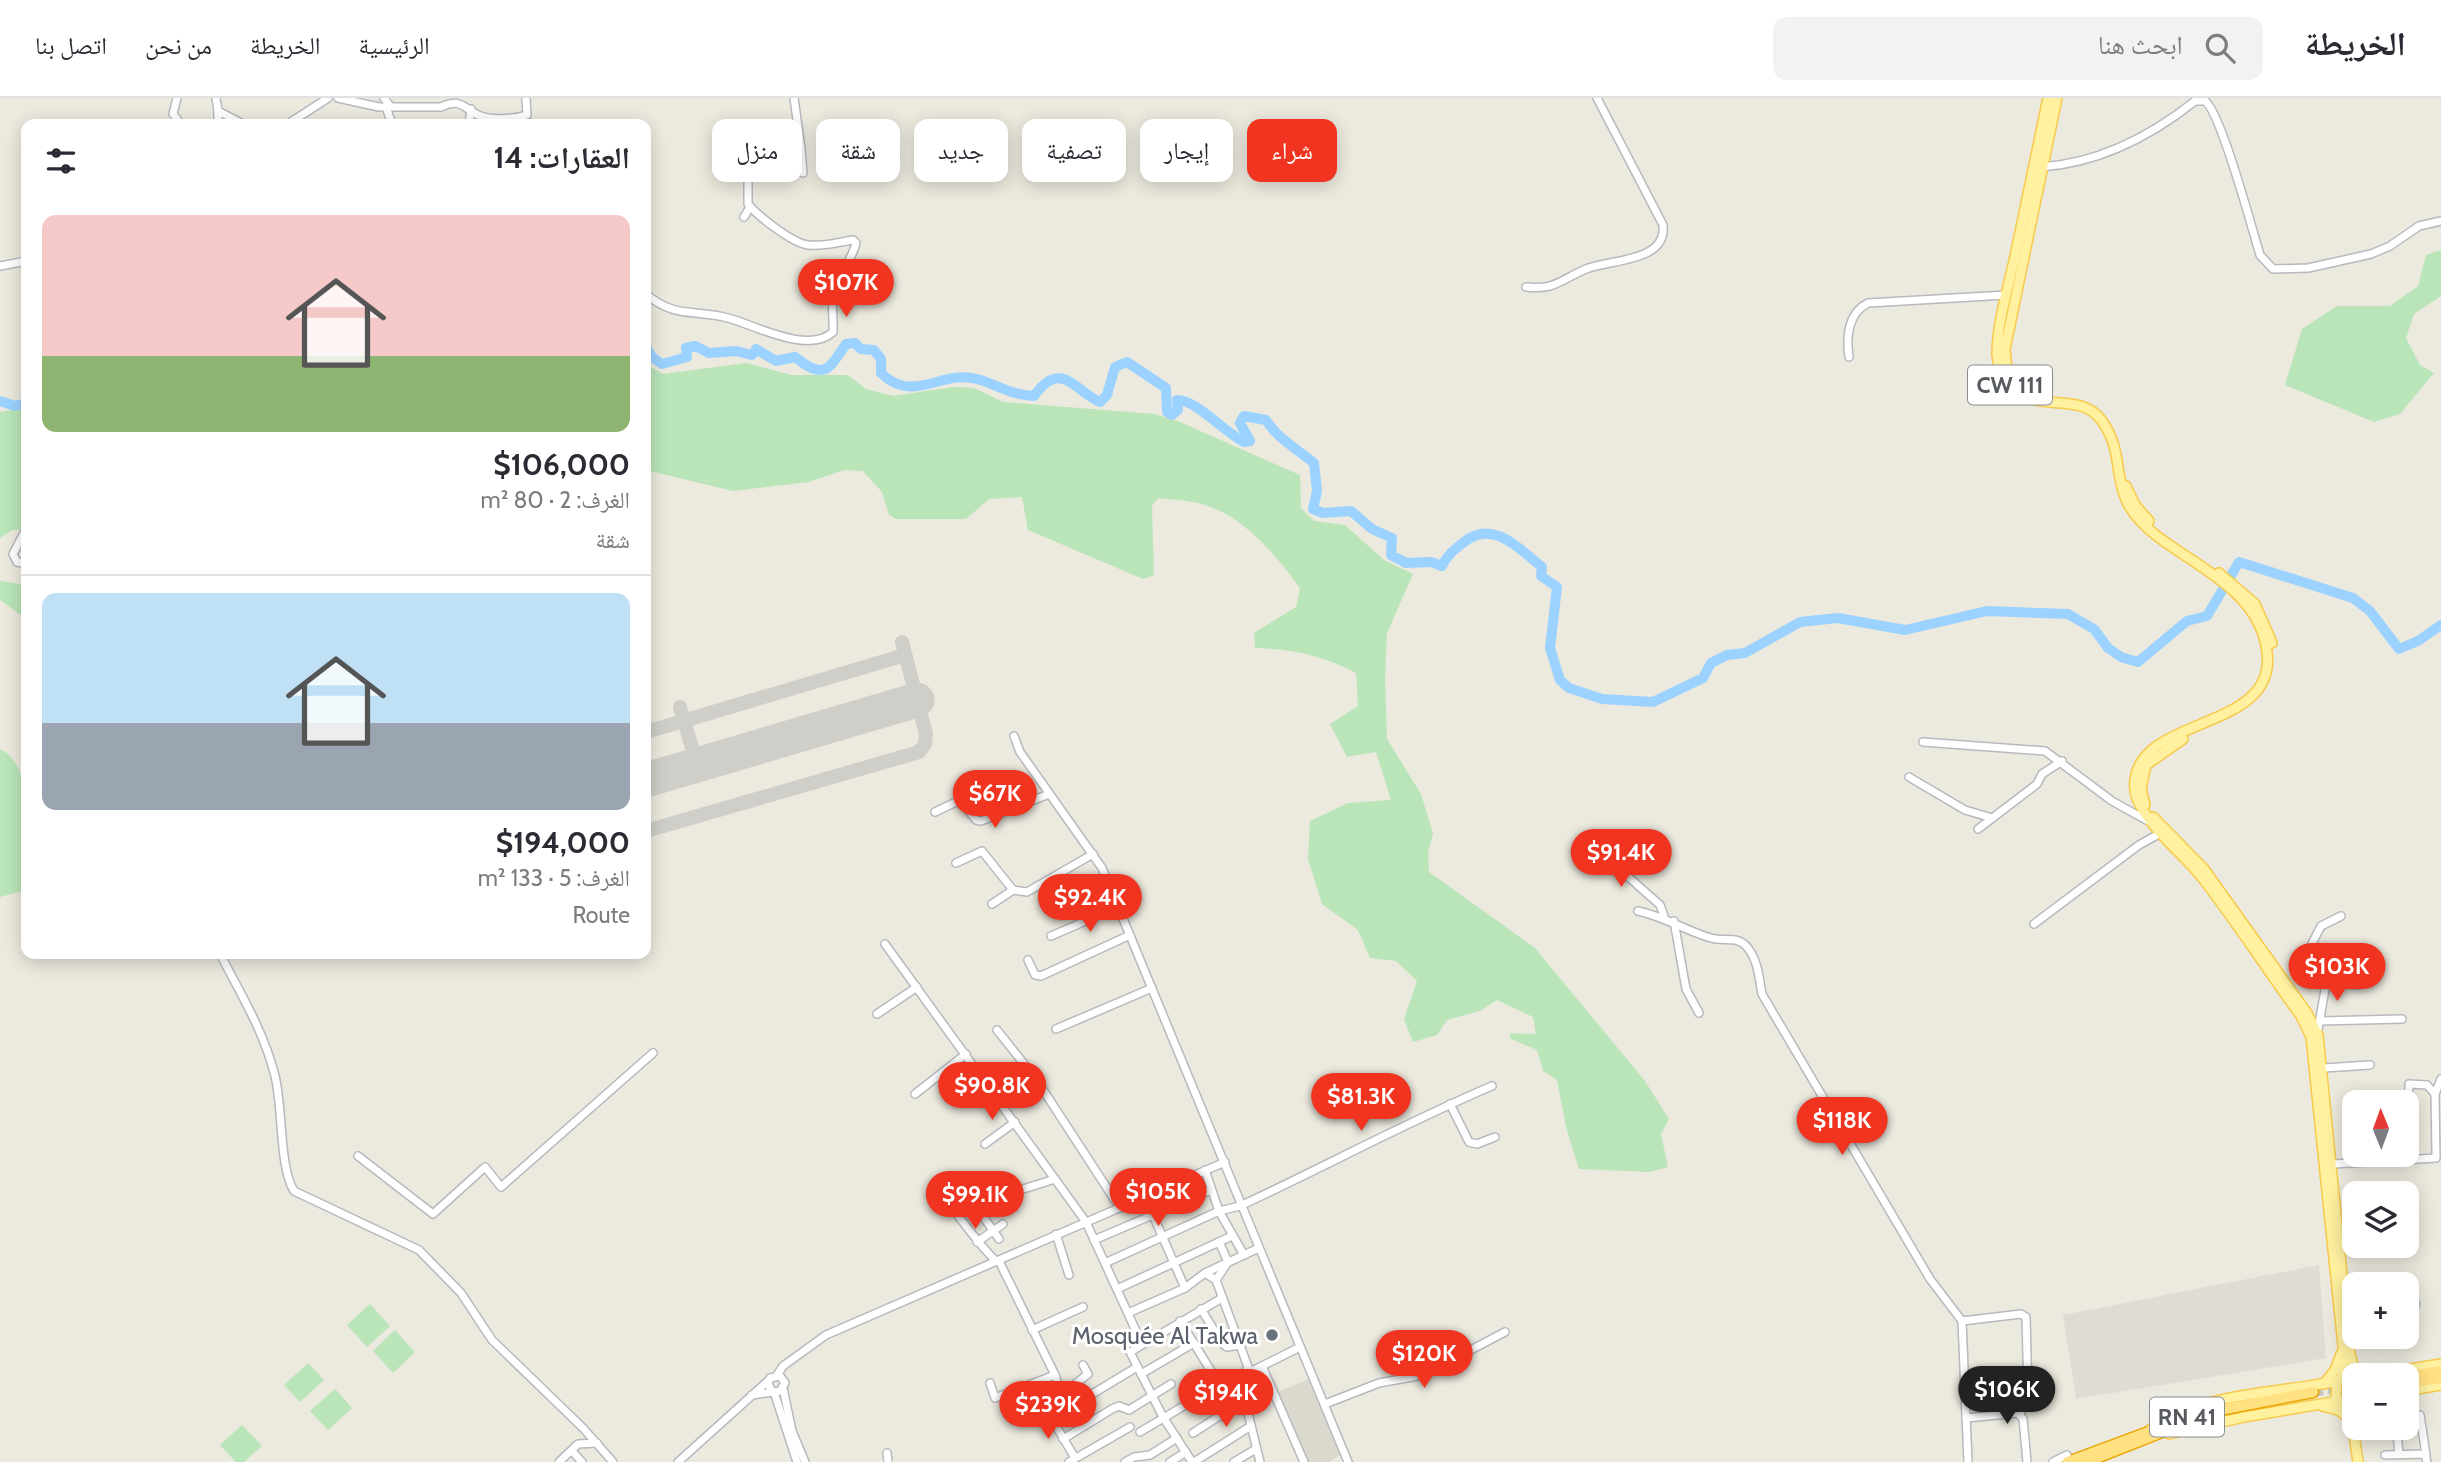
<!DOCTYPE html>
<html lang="ar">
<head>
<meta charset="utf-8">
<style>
  :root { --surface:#fff; --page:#f2f2f3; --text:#2b2b33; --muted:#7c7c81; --line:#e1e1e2; --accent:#f03420 }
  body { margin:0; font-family:Cabin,"Noto Naskh Arabic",sans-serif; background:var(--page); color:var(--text); direction:rtl; height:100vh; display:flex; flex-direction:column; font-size:26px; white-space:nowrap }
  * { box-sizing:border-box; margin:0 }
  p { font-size:23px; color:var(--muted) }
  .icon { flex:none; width:38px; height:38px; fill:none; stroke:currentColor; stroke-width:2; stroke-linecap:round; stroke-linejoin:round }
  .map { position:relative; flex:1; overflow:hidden; direction:ltr }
  .panel { position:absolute; left:21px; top:21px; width:630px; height:840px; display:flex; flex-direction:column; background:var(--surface); border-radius:14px; box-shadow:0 4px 18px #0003; direction:rtl }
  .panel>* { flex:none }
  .banner { position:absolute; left:672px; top:21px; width:665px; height:63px; direction:rtl; display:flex; gap:14px }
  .needle { width:46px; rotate:359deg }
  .tools { position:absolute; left:2342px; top:992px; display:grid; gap:14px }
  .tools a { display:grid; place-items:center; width:77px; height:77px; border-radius:14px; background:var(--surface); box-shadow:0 4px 18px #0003; font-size:35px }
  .price { position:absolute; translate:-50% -60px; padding:0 16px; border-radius:24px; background:var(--accent); color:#fff; font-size:23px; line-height:46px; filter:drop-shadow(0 2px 4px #0008) }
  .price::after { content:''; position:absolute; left:50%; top:42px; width:21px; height:16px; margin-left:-10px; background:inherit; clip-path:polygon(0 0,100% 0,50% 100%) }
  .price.on { background:#222; color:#fff }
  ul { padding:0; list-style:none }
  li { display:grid; align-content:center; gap:14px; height:371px; padding:0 21px }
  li+li { border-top:2px solid var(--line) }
  li span { display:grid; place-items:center; height:217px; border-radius:14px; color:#555 }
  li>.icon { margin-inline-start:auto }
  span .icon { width:126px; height:126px; fill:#fffc; stroke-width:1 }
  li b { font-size:30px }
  h2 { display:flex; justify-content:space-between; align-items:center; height:84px; padding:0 21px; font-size:30px }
  .pill { padding:0 24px; border-radius:14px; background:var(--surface); box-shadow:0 4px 18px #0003; font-size:24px; line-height:63px }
  .pill.on { background:var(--accent); color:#fff }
  header { display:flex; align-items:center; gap:42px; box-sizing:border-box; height:98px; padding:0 35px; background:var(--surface); border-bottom:2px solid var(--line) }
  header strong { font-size:33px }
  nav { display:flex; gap:38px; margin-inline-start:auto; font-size:24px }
  .search { width:490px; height:63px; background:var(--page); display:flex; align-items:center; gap:18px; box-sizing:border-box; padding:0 24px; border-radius:14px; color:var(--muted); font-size:26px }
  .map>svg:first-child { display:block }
  .industrial { fill:#dfdcd6 }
  .education { fill:#dbd8cd }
  .green { fill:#b9e5b9 }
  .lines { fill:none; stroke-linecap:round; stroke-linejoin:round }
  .river { stroke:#9bd2ff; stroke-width:10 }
  .taxiway { stroke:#cfcec8; stroke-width:14 }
  .runway { stroke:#cfcec8; stroke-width:35 }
  .highway-tunnel { stroke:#c7c6be; stroke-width:10; stroke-dasharray:10 5; stroke-linecap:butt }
  .minor-casing { stroke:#b6b9be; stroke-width:10 }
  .major-casing { stroke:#f7ca4c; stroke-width:12 }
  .highway-casing { stroke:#eaa500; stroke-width:13 }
  .minor { stroke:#fff; stroke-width:7 }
  .major { stroke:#fff1a0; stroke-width:9 }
  .highway { stroke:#ffe182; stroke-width:10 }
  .worship-dot { fill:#6b7280; stroke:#fff; stroke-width:2.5 }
  .labels { text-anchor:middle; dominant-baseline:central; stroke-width:6; stroke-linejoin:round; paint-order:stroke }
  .shield { fill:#fff; stroke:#898c90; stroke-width:2 }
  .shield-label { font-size:23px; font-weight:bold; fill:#575b60 }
  .worship-label { font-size:24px; fill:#5b616d; stroke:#fff; text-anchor:end }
</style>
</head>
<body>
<header>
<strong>الخريطة</strong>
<div class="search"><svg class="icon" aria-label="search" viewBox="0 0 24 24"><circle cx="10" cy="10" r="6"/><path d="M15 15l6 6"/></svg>ابحث هنا</div>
<nav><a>الرئيسية</a><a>الخريطة</a><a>من نحن</a><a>اتصل بنا</a></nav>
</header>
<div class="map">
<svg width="2441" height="1364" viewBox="0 0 2441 1364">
  <rect width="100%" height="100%" fill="#ece9de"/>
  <path class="industrial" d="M2319 1167 2326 1260 2076 1301 2063 1217Z"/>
  <path class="education" d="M1308 1281 1340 1357 1329 1364H1305L1276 1295Z"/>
  <g class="green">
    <path d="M2441 152V198L2414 216 2406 240 2420 267 2434 275 2400 316 2374 324 2285 287 2302 231 2337 208H2390L2418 188 2426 157Z"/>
    <path d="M746 265 792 277H848L866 291 893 298 953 289 974 290 1003 304 1154 316 1180 324 1300 377 1301 410 1314 423 1345 427 1384 462 1413 476 1387 535 1385 581 1387 641 1421 696 1433 735 1428 754 1429 774 1535 850 1645 983 1669 1021 1661 1036 1668 1069 1649 1074 1579 1071 1566 1029 1557 982 1543 973 1537 952 1511 941 1509 935 1536 936 1533 919 1497 902 1480 913 1447 922 1437 937 1413 944 1404 921 1417 883 1396 863 1370 860 1358 832 1322 806 1308 761 1310 723 1348 705 1391 702 1376 654 1347 659 1330 626 1358 608 1356 575C1324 558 1292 551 1255 550L1254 535 1296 509 1300 490C1275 456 1244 418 1202 406 1189 402 1172 402 1158 400L1152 408 1154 477 1143 481 1028 432 1022 399 989 401 966 421H896L889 417 882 394 863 373 844 372 809 384 733 393 646 372V266L663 276Z"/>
    <path d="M26 310V431L12 432 0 440V314Z"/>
    <path d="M0 483 26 487V521L0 502Z"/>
    <path d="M0 651C38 667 26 758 26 792L0 799Z"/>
    <path d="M370 1206 390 1228 367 1249 347 1227Z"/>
    <path d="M395 1232 415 1254 393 1275 373 1253Z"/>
    <path d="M308 1265 324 1282 300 1304 284 1287Z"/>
    <path d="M335 1291 352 1310 328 1332 310 1313Z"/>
    <path d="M242 1327 262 1348 244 1364H236L220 1347Z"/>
  </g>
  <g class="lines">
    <g class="river">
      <path d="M646 249 652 259 662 266 687 259 686 250 695 248 709 255 736 253 752 257 756 251 776 263 795 259C824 282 828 273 846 246L855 245 861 251 874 252 881 261V275C913 307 942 271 977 281 998 287 1011 297 1034 298 1061 260 1075 293 1100 304L1107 297 1115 269 1127 264 1166 290 1167 314 1172 317 1178 312 1177 302C1195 301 1224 334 1244 344L1250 343 1240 325 1244 318 1266 322C1276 339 1298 352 1314 365L1317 393 1313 411 1323 415 1351 413 1372 431 1392 440 1391 457 1406 465 1431 464 1442 468C1447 457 1455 451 1464 444 1493 421 1518 450 1542 469L1541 478 1557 489 1550 550 1560 582 1569 590 1602 601 1653 604 1703 580 1711 565 1727 557 1745 555 1800 524 1838 520 1905 532 1987 513 2068 516 2094 531 2108 550 2121 559 2138 564 2187 523 2207 518 2239 464 2353 500 2370 513 2399 551 2418 543 2441 527"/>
      <path d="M0 303 15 308 26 305"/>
    </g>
    <g class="taxiway">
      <path d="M680 609 697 667"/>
      <path d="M646 634 905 557"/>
      <path d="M646 733 919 654 925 646 926 636 902 544"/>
    </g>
    <path class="runway" d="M646 682 917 602"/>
    <path class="highway-tunnel" d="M2313 1294 2354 1287"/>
    <defs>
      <g id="minor">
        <path d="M177 0 173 16 181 26"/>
        <path d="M216 0 218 13 243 26"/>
        <path d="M338 0 379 9H441C461 0 462 9 478 17 490 23 515 21 527 17L526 0"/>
        <path d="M384 0 390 8"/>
        <path d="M386 9 392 26"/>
        <path d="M291 24 328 0"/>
        <path d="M218 26V13"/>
        <path d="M469 26 471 11"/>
        <path d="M801 51 803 75"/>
        <path d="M2041 69C2098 65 2151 38 2195 3H2205C2221 14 2252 131 2260 157L2273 171 2308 170 2371 156 2390 148 2419 128 2441 123"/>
        <path d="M744 119 750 109"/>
        <path d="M0 168 26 163"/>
        <path d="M1526 189C1556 192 1560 182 1586 171 1609 161 1667 165 1663 127L1597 0"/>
        <path d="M646 196C675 221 695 211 728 220 755 227 808 257 833 234 834 218 830 206 835 190 840 174 852 162 856 145L853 142C839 144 822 149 808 147 792 145 758 118 748 106V66L797 55 801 51 794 0"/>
        <path d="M1849 259C1846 239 1848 215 1868 205L2006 197"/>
        <path d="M26 431 13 456 17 464 26 466"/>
        <path d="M1014 638 1020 654 1102 770 1348 1364"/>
        <path d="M1923 644 2045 653 2112 703 2148 723"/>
        <path d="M1909 679 1965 712 1992 720"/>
        <path d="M935 714 960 702 976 722 981 723 1049 696"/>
        <path d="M1978 731 2037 686 2042 676 2062 663"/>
        <path d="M1598 752 1660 807 1664 818"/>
        <path d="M956 765 982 753 1013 792 1027 794 1093 756"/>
        <path d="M992 806 1013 792"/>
        <path d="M1638 813C1666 819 1686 833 1711 840 1724 844 1737 837 1747 849 1758 862 1759 880 1762 896L1930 1181 1962 1223 1968 1364"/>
        <path d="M2341 818 2321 828 2299 871 2316 884 2358 887"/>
        <path d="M1674 823 1686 891 1699 915"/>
        <path d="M2034 826 2139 747 2159 736"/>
        <path d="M1051 838 1118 809"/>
        <path d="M885 846 1086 1124 1142 1246"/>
        <path d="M220 856C241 896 264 934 275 978 283 1009 279 1069 294 1093L419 1152 461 1195 492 1242 583 1330 613 1364"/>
        <path d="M1028 862 1035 877 1041 878 1130 837"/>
        <path d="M877 916 917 889"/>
        <path d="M2320 923 2402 921"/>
        <path d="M1056 931 1152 890"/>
        <path d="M997 932 1036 981 1120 1110"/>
        <path d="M2317 937 2329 869"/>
        <path d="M2324 970 2370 967"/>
        <path d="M915 996 966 956"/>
        <path d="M1450 1006 1469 1044 1477 1046 1495 1039"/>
        <path d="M2408 1013 2409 986 2427 987 2435 996"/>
        <path d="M985 1046 1015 1024"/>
        <path d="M358 1058 433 1116 485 1069 501 1089 653 955"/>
        <path d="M2333 1066 2436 1060 2435 996 2441 981"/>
        <path d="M1205 1072 1219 1113 1244 1157"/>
        <path d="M938 1093C959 1116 974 1142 996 1163"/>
        <path d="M1004 1097 1055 1081"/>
        <path d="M1145 1099 1185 1190"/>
        <path d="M975 1107 999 1141"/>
        <path d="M1056 1136 1069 1177"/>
        <path d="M1094 1142 1211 1092"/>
        <path d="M977 1144 1003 1126"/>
        <path d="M1219 1144 1228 1164 1216 1182 1248 1269 1238 1286 1248 1315 1260 1364"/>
        <path d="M999 1163 1055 1277 1061 1297 1088 1276 1083 1267"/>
        <path d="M1105 1165 1219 1113 1240 1108C1324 1069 1407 1024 1492 988"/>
        <path d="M1205 1175 1259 1150"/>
        <path d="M1117 1191 1232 1138"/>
        <path d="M2406 1207 2416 1206"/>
        <path d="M1201 1211 1222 1245 1227 1249 1241 1247"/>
        <path d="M1128 1215 1185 1190 1205 1175 1216 1182"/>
        <path d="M1180 1223 1224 1294"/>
        <path d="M1962 1223 2021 1216 2026 1219 2028 1296 2020 1316"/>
        <path d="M1032 1232 1083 1209"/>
        <path d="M1262 1268 1304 1364"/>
        <path d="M1141 1276 1194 1245"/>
        <path d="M777 1277 783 1268 826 1237 1225 1064"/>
        <path d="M1244 1277 1300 1249"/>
        <path d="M990 1285 995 1300 1055 1277"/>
        <path d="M783 1290 792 1333 805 1364"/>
        <path d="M774 1294 797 1364"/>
        <path d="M752 1297 780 1293 785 1285 780 1278 770 1280 768 1286 772 1293"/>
        <path d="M1325 1306 1379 1285 1423 1277 1505 1234"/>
        <path d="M1074 1307 1137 1269"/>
        <path d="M1046 1311 1075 1360"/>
        <path d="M2420 1317 2426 1357"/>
        <path d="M1034 1319 1066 1297 1085 1327"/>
        <path d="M1966 1320 2018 1315 2023 1321 2027 1364"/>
        <path d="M1140 1334 1187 1306 1212 1303 1238 1286"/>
        <path d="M1193 1335 1244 1302"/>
        <path d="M2397 1336 2399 1356"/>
        <path d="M1063 1341 1112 1311 1119 1308 1129 1312 1171 1286"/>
        <path d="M572 1353 582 1364"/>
        <path d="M887 1355 888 1364"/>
        <path d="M2385 1357 2425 1356 2427 1364"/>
        <path d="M559 1364 578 1346 597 1345"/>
        <path d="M678 1364 768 1283"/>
        <path d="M1069 1364 1130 1329"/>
        <path d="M1125 1364 1134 1359 1150 1357 1177 1340"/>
        <path d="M1170 1364 1186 1354"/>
        <path d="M1192 1364 1163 1319 1130 1254 1222 1200"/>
        <path d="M1194 1364 1251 1328"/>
        <path d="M1234 1364 1256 1351"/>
        <path d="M2053 1364 2067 1357"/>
      </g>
      <g id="major">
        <path d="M2048 0C2037 54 2025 109 2014 163 2007 193 1997 227 1997 257 1998 270 2003 280 2011 289 2038 317 2080 292 2102 323 2131 364 2102 396 2157 438 2196 468 2252 491 2265 543 2289 635 2143 614 2135 682 2133 695 2138 705 2145 715 2161 741 2186 758 2204 782 2238 826 2268 873 2301 918L2311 939 2344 1257 2342 1279"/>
        <path d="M2016 287 2007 272 2005 251 2057 0"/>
        <path d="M2126 388 2135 407 2149 423"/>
        <path d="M2219 475 2255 506 2272 545"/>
        <path d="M2145 707 2141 691 2146 667 2183 641"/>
        <path d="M2153 719 2204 771 2307 915 2318 937 2350 1256 2356 1278"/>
        <path d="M2367 1278 2441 1266"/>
        <path d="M2337 1283 2336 1300 2343 1305H2354"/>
        <path d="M2324 1286 2335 1272 2341 1256"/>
        <path d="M2406 1293 2441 1287"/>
        <path d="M2343 1305 2352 1323 2358 1364"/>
        <path d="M2322 1308 2338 1312 2350 1321"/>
        <path d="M2151 1331C2197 1295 2281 1295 2337 1283L2345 1278"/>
        <path d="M2169 1336 2244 1319 2339 1303"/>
      </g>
      <g id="highway">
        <path d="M2406 1279 2441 1273"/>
        <path d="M2406 1285 2441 1280"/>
        <path d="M2068 1364 2194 1317 2313 1294"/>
        <path d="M2086 1364 2167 1332 2214 1319"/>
      </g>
    </defs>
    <use href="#minor" class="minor-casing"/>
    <use href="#major" class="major-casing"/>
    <use href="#highway" class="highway-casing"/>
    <use href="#minor" class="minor"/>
    <use href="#major" class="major"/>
    <use href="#highway" class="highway"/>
  </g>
  <circle class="worship-dot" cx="1272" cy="1237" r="7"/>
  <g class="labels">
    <g class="shield">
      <rect x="1968" y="267.5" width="84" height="39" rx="5"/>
      <rect x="2150" y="1299.5" width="74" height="39" rx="5"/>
    </g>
    <g class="shield-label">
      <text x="2010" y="287">CW 111</text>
      <text x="2187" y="1319">RN 41</text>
    </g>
    <g class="worship-label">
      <text x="1258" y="1237">Mosquée Al Takwa</text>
    </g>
  </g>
</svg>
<div class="tools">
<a><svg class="needle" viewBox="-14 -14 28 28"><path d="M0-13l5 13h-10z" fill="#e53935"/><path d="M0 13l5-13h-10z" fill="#7c7c81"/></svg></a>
<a><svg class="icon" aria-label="layers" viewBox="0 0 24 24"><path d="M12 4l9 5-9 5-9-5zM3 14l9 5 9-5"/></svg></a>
<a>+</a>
<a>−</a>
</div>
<b class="price" style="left:846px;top:221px">$107K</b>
<b class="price" style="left:995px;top:732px">$67K</b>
<b class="price" style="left:1621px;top:791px">$91.4K</b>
<b class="price" style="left:1090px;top:836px">$92.4K</b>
<b class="price" style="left:2337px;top:905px">$103K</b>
<b class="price" style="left:992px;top:1024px">$90.8K</b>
<b class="price" style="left:1361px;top:1035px">$81.3K</b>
<b class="price" style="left:1842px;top:1059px">$118K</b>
<b class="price" style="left:1158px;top:1130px">$105K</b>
<b class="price" style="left:975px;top:1133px">$99.1K</b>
<b class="price" style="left:1424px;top:1292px">$120K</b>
<b class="price on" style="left:2007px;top:1328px">$106K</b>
<b class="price" style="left:1226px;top:1331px">$194K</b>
<b class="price" style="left:1048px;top:1343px">$239K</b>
<div class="banner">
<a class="pill on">شراء</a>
<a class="pill">إيجار</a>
<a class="pill">تصفية</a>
<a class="pill">جديد</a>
<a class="pill">شقة</a>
<a class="pill">منزل</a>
</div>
<section class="panel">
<h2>العقارات: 14<svg class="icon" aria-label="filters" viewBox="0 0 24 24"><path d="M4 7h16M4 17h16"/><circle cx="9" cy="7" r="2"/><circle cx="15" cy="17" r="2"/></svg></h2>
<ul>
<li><span style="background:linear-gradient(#f6c9c9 65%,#8fb573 0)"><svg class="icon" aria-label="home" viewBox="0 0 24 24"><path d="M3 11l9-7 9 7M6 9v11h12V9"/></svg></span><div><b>$106,000</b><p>الغرف: 2 · 80 m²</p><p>شقة</p></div></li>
<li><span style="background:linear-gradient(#bfe0f5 60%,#9aa5b1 0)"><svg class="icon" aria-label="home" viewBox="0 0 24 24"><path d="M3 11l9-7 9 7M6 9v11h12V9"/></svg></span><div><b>$194,000</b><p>الغرف: 5 · 133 m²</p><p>Route</p></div></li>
</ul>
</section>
</div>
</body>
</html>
